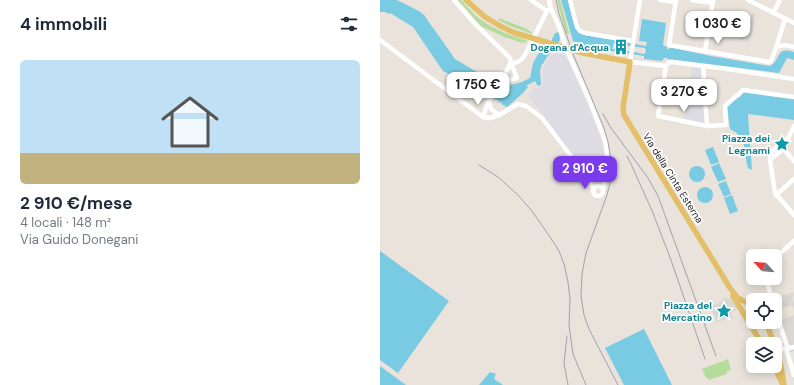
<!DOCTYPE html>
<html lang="it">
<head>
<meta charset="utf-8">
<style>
  :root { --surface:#fff; --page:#f6f6f7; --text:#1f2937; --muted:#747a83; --line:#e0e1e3; --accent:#7c3aed }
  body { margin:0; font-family:"DM Sans",sans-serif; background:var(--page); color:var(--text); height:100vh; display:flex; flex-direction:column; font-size:15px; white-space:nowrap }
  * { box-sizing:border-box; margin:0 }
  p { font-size:13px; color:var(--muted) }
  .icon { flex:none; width:22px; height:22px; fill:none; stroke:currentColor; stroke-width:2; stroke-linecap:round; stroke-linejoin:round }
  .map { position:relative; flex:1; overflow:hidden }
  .details { display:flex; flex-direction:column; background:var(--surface); width:380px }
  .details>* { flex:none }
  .needle { width:26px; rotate:296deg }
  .tools { position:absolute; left:366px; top:249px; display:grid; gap:8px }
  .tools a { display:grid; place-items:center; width:36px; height:36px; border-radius:6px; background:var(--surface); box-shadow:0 2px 10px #0003; font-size:20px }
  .price { position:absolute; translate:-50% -34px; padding:0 9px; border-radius:8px; background:#fff; color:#222; font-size:13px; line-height:26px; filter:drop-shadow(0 1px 2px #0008) }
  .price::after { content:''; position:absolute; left:50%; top:24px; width:12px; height:9px; margin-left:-6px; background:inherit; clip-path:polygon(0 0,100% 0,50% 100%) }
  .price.current { background:var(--accent); color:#fff }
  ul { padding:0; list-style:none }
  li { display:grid; align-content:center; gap:8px; height:212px; padding:0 20px }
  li+li { border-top:1px solid var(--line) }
  li span { display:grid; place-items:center; height:124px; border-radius:6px; color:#555 }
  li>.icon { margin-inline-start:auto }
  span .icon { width:72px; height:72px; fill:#fffc; stroke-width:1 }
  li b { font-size:17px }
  h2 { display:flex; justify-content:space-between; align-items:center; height:48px; padding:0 20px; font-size:17px }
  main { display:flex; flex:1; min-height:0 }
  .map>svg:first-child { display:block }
  .industrial { fill:#dddce2 }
  .green { fill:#b5db9d }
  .plaza { fill:#dad6d2 }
  .water { fill:#78cbe2; fill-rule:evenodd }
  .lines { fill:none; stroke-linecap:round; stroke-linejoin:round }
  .minor { stroke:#fff; stroke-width:4.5 }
  .major { stroke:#e2bf68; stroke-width:5.5 }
  .rail { stroke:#9fa2b1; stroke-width:1 }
  .labels { text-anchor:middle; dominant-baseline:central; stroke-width:3.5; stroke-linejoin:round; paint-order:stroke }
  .culture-label { font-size:10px; font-weight:bold; fill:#0d838f; stroke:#fff; text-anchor:end }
  .street-label { font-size:10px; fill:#282828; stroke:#fff }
</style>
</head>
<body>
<main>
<section class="details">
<h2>4 immobili<svg class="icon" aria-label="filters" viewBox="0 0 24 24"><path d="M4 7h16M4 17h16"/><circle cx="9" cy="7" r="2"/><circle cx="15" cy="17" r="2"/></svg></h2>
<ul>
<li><span style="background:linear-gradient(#bfe0f5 75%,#c2b280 0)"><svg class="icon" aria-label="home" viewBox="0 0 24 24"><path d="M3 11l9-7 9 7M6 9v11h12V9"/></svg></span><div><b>2 910 €/mese</b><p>4 locali · 148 m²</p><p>Via Guido Donegani</p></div></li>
</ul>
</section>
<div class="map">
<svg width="414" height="385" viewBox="0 0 414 385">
  <rect width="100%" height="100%" fill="#e9e3db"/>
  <g class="industrial">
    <path d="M177 52 185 54 209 108 222 143 224 156V171H220V182L211 181 148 95 156 87 160 88 163 85 162 70 169 57Z"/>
    <path d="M312 67 324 68 327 125 304 120Z"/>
  </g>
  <g class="green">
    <path d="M78 0H81C85 4 89 9 94 14 109 28 129 35 148 41L142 43 128 38H126L101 26Z"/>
    <path d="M177 0H180L189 33 187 34 185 31Z"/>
    <path d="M119 18 147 29 152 33V34L130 26 118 20Z"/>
    <path d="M348 359 351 370 347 371V374L329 380 328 378H326L322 369Z"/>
  </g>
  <g class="plaza">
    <path d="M372 13 375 14 372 34 369 41 359 40 360 34H368Z"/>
    <path d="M413 292 414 296 412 297 414 304V309L412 305 402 308 398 297Z"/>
    <path d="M345 298 352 299 358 309 351 313 353 317 336 322 331 306 338 304 340 302Z"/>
    <path d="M414 315V351L408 353 398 321Z"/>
  </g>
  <g class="water">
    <path d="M0 0H17L39 11 44 15 75 59 122 87 142 82 150 78 153 63 160 51H162L166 48H168L172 41V39L175 33 179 32 180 40 174 50H175C169 54 166 58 163 64H162L160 70 161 84 160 86 157 85 155 81 146 86 148 87 143 93 127 107 121 104 122 102 121 101 120 103 118 102 119 99 118 100 114 99 115 97 108 94 107 95 98 88H96L88 84 89 82H87L85 81V82L79 78 74 77 63 71 33 27 10 13 9 14 5 12H0Z"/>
    <path d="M181 0H188C191 10 193 29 201 34L266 46 267 42 259 41 262 19 286 23 283 45 287 47V49H289V48H293L331 56 390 66C402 59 395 46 414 52V60L407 58 399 73 288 59 287 58H284L282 61 264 59V56L218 49 215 50H213L211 48 201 46 193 41ZM234 43H235V44L247 46H249L265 48 266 52 264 54 234 48V49H232Z"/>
    <path d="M364 92 414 99V120L368 114V115L372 170 368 168 367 164 363 140C360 134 355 132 350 129L347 106 358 97 359 98Z"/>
    <path d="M333 147 339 162 331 165 325 150Z"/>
    <path d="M339 163 346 179 338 182 331 167Z"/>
    <circle cx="317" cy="174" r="8"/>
    <path d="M346 181 351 194 344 197 338 184Z"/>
    <circle cx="325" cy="195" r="8"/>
    <path d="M352 195 358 211 350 214 344 198Z"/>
    <path d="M0 251 69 301 18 373 0 360Z"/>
    <path d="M264 329 292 385H244L225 348Z"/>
    <path d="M0 366 26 385H0Z"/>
    <path d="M110 372 116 374 114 379 123 385H99Z"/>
  </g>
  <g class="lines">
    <g class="minor">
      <path d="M74 0 95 24 130 58 131 63 137 78 120 83"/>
      <path d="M151 0 167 11"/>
      <path d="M169 0 171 9 178 24 185 44"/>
      <path d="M190 0 197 27 200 31 205 33 253 41"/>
      <path d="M260 0 250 62 286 66 288 63 292 62 355 70 414 79"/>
      <path d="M280 0 295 2"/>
      <path d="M296 0 289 45 389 62 391 61 396 48C402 44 407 45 414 47"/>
      <path d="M312 0 333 3"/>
      <path d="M368 0 414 23"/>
      <path d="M393 13 400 0"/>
      <path d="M155 35 167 11 171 9"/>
      <path d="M0 40 103 117 110 118 119 115 138 104 146 106 162 118 209 180 214 189"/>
      <path d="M396 48 405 19"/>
      <path d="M325 51 333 0"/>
      <path d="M188 53 209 99 225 140 227 153V165L223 190"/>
      <path d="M131 63C143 64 147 51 151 42"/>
      <path d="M286 66 278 116 327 126 346 125 345 106 363 90 414 97"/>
      <path d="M323 66 327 126"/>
      <path d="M119 115 111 109 109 101 131 63"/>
      <path d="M103 117 106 108 109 101"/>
      <path d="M409 137 391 152 390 160 395 193 414 215"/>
      <path d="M402 147 414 161"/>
      <path d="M390 160 403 149 414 126"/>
      <circle cx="218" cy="191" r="5"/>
      <path d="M396 195 414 179"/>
      <path d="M395 258 414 241"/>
      <path d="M386 278 392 300"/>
      <path d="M395 310 408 349"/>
      <path d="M406 349 414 375"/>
      <path d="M396 350 414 347"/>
    </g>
    <g class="major">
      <path d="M86 0 105 17 122 27 135 33 203 53 250 62 243 108 244 115 350 288 358 298 373 306"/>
      <path d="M353 296 382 344"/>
      <path d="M386 322 394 344"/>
      <path d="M395 347 401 367 404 385"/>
      <path d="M394 366 402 383"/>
    </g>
    <g class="rail">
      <path d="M176 0 179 14 190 45"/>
      <path d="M193 54 224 128 228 142 231 160 230 183 227 195 206 253 202 274 201 296 204 315 209 329 238 385"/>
      <path d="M223 114 231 128 268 178 278 196 336 356"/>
      <path d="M247 156 251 164 273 213 291 260 325 359"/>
      <path d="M99 165 118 177 138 195 152 211 172 240 179 251 184 264 188 282 190 299 189 325 193 354 206 385"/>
      <path d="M187 336 184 363 188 385"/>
    </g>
  </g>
  <defs>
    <symbol id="building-bare" viewBox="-9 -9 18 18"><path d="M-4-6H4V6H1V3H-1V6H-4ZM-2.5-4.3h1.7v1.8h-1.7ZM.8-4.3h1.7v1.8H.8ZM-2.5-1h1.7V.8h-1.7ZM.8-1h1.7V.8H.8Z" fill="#0f9aa8" stroke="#fff" stroke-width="2.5" paint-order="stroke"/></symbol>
    <symbol id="sight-bare" viewBox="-9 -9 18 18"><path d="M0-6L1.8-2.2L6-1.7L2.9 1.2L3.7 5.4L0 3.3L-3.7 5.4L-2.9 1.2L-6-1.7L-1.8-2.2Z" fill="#0f9aa8" stroke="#fff" stroke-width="2.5" paint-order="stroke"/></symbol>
  </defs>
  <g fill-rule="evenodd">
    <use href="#building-bare" x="230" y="36" width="22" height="22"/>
    <use href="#sight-bare" x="391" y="133" width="22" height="22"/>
    <use href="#sight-bare" x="333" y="300" width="22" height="22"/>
  </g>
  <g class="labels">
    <g class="culture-label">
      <text x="229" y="47">Dogana d'Acqua</text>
      <text x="390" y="138">Piazza dei<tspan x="390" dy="12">Legnami</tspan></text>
      <text x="332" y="305">Piazza del<tspan x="332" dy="12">Mercatino</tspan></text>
    </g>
    <g class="street-label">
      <text transform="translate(293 178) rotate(58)">Via della Cinta Esterna</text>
    </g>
  </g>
</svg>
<div class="tools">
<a><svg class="needle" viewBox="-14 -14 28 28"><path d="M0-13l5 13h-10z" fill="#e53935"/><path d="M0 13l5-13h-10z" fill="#747a83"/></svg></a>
<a><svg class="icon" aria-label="locate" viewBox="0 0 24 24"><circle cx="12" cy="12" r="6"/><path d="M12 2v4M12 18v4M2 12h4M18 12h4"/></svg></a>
<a><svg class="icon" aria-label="layers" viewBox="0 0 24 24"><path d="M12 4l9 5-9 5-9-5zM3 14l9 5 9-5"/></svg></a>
</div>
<b class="price" style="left:338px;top:45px">1 030 €</b>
<b class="price" style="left:98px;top:106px">1 750 €</b>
<b class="price" style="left:304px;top:113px">3 270 €</b>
<b class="price current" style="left:205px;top:190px">2 910 €</b>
</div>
</main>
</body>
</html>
